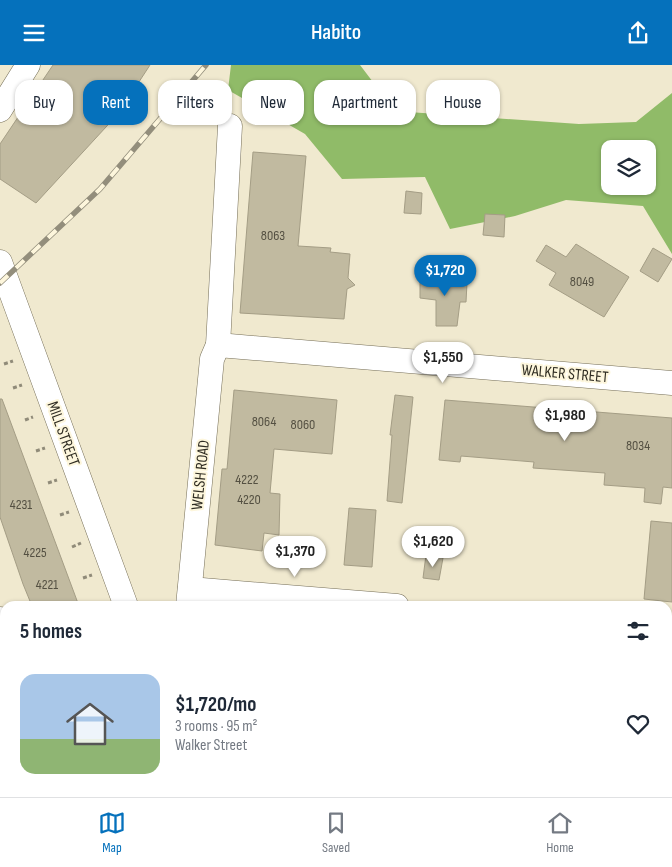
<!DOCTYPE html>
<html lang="en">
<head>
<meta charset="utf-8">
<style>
  :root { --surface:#fff; --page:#f6f6f7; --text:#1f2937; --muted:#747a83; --line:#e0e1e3; --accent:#0571bc }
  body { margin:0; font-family:"Sofia Sans Condensed",sans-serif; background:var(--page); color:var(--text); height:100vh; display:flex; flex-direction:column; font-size:19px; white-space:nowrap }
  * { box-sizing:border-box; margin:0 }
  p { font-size:16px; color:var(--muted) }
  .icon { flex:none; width:28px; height:28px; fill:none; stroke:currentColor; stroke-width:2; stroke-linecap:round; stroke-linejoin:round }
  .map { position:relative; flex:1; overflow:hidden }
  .details { position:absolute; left:0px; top:536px; width:672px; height:196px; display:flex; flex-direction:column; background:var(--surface); border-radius:15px 15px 0 0; box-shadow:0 1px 4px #0004 }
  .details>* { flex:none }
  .guide { position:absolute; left:15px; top:15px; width:642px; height:45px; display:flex; gap:10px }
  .buttons { position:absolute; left:601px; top:75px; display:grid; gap:10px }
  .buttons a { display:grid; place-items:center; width:55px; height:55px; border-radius:10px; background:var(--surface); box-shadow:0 1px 4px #0004; font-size:25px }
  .price { position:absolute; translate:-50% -42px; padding:0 11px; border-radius:18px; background:#fff; color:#222; font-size:16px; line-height:32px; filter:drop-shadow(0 1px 2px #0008) }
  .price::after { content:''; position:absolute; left:50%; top:30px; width:15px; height:11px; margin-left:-8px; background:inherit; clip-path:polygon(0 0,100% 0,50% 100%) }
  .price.active { background:var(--accent); color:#fff }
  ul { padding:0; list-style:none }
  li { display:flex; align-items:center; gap:15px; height:125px; padding:0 20px }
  li span { display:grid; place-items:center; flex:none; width:140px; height:100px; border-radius:15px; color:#555 }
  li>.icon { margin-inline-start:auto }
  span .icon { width:60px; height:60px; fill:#fffc; stroke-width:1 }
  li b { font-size:21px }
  h2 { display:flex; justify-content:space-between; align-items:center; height:60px; padding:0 20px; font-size:21px }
  .pill { padding:0 18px; border-radius:15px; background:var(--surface); box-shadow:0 1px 4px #0004; font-size:18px; line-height:45px }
  .pill.active { background:var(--accent); color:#fff }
  header { display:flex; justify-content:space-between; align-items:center; height:65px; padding:0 20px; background:var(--accent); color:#fff; font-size:22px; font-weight:600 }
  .tab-bar { display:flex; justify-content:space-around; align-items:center; height:70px; border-top:1px solid var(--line); background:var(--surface); font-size:14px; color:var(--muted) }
  .tab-bar a { display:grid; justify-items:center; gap:2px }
  .tab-bar .active { color:var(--accent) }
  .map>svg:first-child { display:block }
  .forest { fill:#90bb68; fill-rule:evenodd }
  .building { fill:#c1baa0; stroke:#a49d85 }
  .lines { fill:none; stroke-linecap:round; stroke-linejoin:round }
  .minor-casing { stroke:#756e57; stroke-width:25 }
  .path { stroke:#908b79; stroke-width:3; stroke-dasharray:4 2.5; stroke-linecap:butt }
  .minor { stroke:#fff; stroke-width:24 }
  .rail-casing { stroke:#938e7c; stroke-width:5.5 }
  .rail { stroke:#fdf6dc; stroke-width:4; stroke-dasharray:11; stroke-linecap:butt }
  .labels { text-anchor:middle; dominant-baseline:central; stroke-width:4; stroke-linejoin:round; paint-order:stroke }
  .number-label { font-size:14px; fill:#545042 }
  .street-label { font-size:16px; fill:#2f2c22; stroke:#fdf6dc }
</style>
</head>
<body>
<header><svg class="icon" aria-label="menu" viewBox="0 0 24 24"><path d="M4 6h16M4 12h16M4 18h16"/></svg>Habito<svg class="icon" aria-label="share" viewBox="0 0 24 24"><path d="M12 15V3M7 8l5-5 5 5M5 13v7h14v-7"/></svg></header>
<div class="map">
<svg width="672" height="732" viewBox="0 0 672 732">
  <rect width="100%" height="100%" fill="#f0e9cf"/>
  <path class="forest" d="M231 0H360L395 46 579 59 636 57 672 28V189L643 141 566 135 515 151 450 164 425 112 342 114 305 69 228 25ZM610 84H648V121H610Z"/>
  <g class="building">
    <path d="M53 0H150L118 49 36 138 0 114V79Z"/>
    <path d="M253 87 306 91 298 181 331 183 330 187 350 189 348 213 355 220 347 224 344 254 240 248Z"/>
    <path d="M406 126 422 128 421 149 404 148Z"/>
    <path d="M485 149 505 150 504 172 483 170Z"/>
    <path d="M576 179 629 212 604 252 549 220 556 208 536 196 546 180 566 192Z"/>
    <path d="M653 183 672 194 658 217 640 206Z"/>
    <path d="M431 209 458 210V217L467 218 466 237H460L457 261H436V235L420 233V215H430Z"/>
    <path d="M234 325 337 335 332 389 274 384 270 428 280 429 279 470 264 468 262 486 215 480 222 404H227Z"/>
    <path d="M395 330 413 332 402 438 387 436 392 370H390Z"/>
    <path d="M0 334H2L79 541H32L23 519 0 452Z"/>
    <path d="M445 335 672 353V423L663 422 661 439 644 437 645 423 604 420 605 408 533 403 534 397 461 391 460 397 439 395Z"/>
    <path d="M349 443 376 445 372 502 344 500Z"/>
    <path d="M651 456 672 458V537L644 534Z"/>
    <path d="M426 490 443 493 439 515 423 513Z"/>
  </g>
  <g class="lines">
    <defs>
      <g id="minor">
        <path d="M0 45 28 0"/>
        <path d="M0 197 126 541"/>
        <path d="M218 280 672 318"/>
        <path d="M190 524 397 541"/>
        <path d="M188 541 212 294 218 280 230 61"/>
        <path d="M0 554 5 568"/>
        <path d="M668 564 672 565"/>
        <path d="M17 732V728"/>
        <path d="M163 732V728"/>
      </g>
    </defs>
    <use href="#minor" class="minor-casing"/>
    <g class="path">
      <path d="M4 299 13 296"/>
      <path d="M13 323 22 320"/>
      <path d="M25 355 33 352"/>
      <path d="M36 386 45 383"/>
      <path d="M48 418 57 415"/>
      <path d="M60 450 69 447"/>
      <path d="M72 482 81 478"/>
      <path d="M83 513 92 510"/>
    </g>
    <use href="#minor" class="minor"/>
    <defs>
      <path id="rail" d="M0 218 100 124 206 0"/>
    </defs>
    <use href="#rail" class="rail-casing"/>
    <use href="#rail" class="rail"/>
  </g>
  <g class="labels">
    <g class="number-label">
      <text x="273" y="170">8063</text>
      <text x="582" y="216">8049</text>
      <text x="264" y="356">8064</text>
      <text x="303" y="359">8060</text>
      <text x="638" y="380">8034</text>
      <text x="247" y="414">4222</text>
      <text x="249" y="434">4220</text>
      <text x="21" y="439">4231</text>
      <text x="35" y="487">4225</text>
      <text x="47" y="519">4221</text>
    </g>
    <g class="street-label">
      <text transform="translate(565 309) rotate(5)">WALKER STREET</text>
      <text transform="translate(63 369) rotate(70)">MILL STREET</text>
      <text transform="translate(201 410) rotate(-84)">WELSH ROAD</text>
    </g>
  </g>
</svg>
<div class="buttons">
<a><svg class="icon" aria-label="layers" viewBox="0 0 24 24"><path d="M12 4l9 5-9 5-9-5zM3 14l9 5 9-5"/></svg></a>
</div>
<b class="price active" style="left:445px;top:232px">$1,720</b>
<b class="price" style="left:443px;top:319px">$1,550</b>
<b class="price" style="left:565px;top:377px">$1,980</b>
<b class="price" style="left:433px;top:503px">$1,620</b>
<b class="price" style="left:295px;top:513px">$1,370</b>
<div class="guide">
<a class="pill">Buy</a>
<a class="pill active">Rent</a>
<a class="pill">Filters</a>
<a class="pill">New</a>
<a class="pill">Apartment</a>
<a class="pill">House</a>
</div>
<section class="details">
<h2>5 homes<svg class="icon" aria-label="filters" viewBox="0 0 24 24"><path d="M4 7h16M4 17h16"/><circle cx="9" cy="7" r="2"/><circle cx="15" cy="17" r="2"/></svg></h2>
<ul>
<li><span style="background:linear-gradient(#a9c7e8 65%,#8fb573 0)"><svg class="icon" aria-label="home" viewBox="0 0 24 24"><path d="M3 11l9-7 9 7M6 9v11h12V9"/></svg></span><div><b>$1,720/mo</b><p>3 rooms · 95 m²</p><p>Walker Street</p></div><svg class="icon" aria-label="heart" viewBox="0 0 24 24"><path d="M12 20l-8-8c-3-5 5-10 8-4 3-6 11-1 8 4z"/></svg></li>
</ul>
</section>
</div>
<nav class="tab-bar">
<a class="active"><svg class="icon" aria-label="map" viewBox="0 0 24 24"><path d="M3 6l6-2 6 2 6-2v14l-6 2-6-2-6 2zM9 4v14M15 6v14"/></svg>Map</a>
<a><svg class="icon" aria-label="saved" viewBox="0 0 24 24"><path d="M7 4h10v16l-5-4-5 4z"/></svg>Saved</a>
<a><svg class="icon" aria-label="home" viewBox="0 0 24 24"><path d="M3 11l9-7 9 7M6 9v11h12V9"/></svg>Home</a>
</nav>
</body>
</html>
